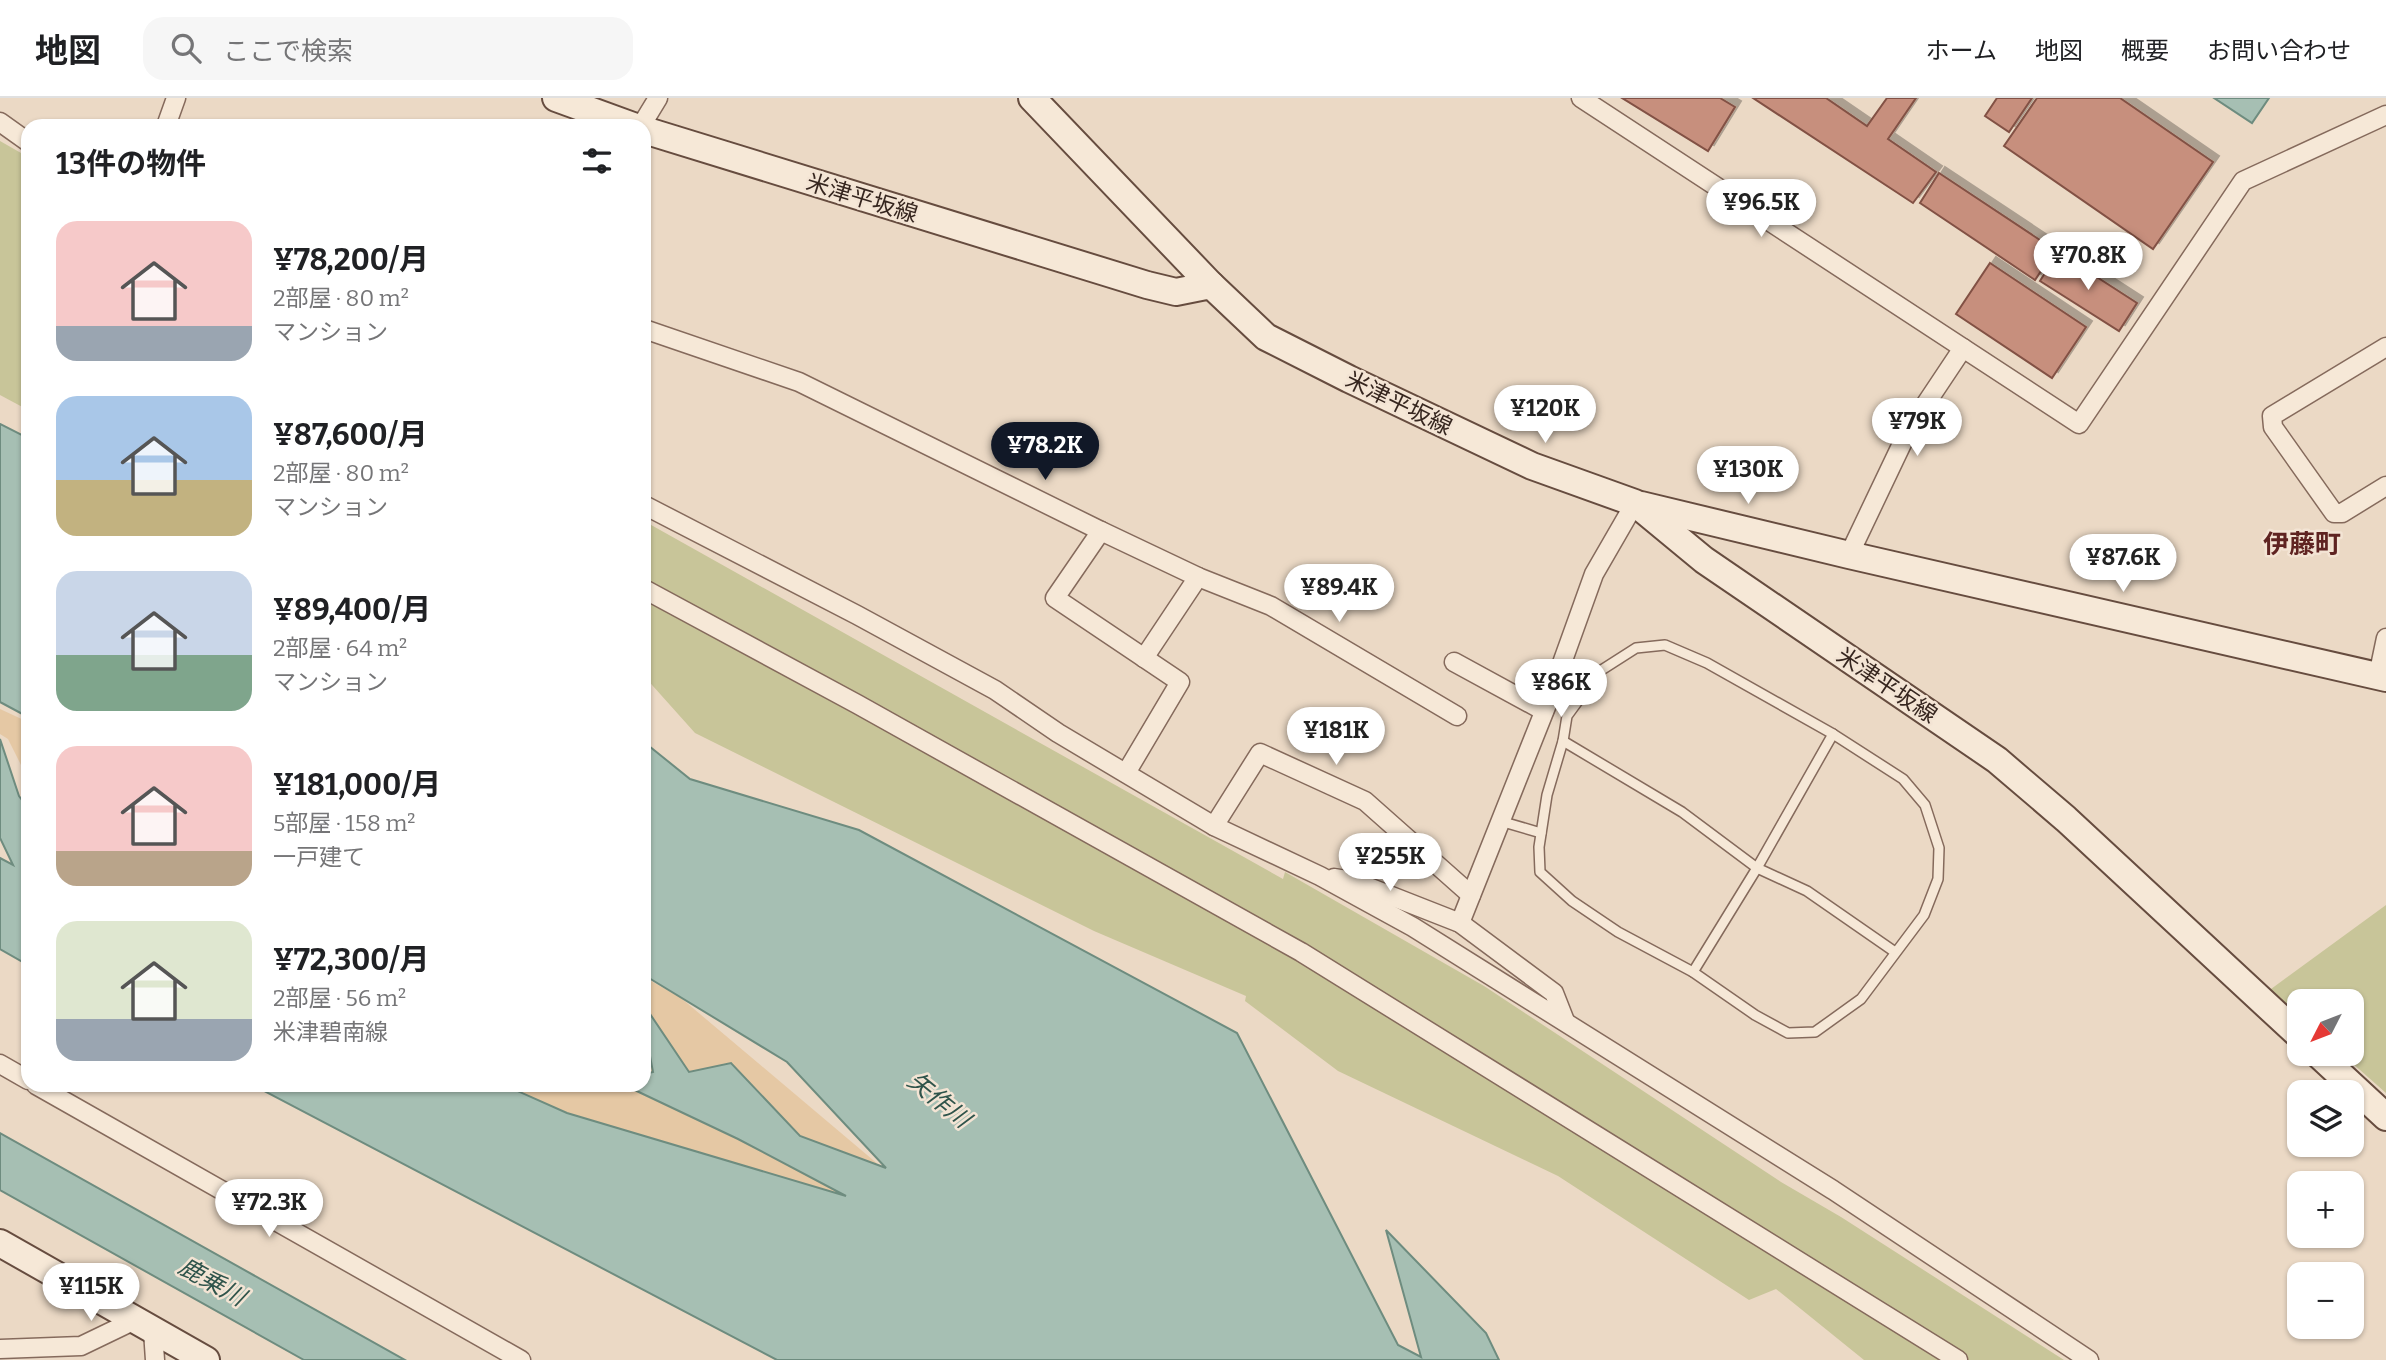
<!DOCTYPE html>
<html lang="ja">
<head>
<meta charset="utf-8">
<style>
  :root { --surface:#fff; --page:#f6f6f6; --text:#202124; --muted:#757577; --line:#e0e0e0; --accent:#111827 }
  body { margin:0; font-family:Bitter,"Noto Sans JP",serif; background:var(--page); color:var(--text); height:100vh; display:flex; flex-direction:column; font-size:26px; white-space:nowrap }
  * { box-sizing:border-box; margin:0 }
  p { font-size:23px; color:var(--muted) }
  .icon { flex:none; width:38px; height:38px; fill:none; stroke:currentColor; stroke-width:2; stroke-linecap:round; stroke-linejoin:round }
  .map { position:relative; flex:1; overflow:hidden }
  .side { position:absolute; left:21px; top:21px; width:630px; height:973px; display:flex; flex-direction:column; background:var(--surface); border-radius:21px; box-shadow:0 2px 5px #0004 }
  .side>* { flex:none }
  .needle { width:46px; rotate:228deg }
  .tools { position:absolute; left:2287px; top:891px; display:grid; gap:14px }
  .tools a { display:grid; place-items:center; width:77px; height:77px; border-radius:14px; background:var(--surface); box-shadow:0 2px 5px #0004; font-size:35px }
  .price { position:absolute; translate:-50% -60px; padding:0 16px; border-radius:24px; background:#fff; color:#222; font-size:23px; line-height:46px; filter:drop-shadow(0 2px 4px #0008) }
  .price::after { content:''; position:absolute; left:50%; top:42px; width:21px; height:16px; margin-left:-10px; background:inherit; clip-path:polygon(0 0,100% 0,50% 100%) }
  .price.current { background:var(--accent); color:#fff }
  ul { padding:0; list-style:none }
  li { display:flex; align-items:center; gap:21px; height:175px; padding:0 35px }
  li span { display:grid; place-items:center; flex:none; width:196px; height:140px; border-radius:21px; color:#555 }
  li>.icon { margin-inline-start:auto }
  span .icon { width:84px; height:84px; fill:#fffc; stroke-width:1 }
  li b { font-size:30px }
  h2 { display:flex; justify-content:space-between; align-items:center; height:84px; padding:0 35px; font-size:30px }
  header { display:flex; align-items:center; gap:42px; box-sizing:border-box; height:98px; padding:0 35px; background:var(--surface); border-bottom:2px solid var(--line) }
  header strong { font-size:33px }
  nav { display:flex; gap:38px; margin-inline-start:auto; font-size:24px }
  .search { width:490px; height:63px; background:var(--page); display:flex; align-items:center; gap:18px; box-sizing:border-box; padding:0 24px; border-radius:21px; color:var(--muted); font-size:26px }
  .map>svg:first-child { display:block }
  .green { fill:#c8c599 }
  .sand { fill:#e5c8a4 }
  .water { fill:#a6bfb3; stroke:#6e8c7f; stroke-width:2 }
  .building { fill:#c78f7d; stroke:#825144; stroke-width:2; filter:url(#shadow) }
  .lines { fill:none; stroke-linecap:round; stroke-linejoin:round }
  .lane-casing { stroke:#856a5c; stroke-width:12 }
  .street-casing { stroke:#856a5c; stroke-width:21 }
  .secondary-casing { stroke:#664c3f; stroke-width:30 }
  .lane { stroke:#f6e8d7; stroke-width:9 }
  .street { stroke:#f6e8d7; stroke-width:18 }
  .secondary { stroke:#f6e8d7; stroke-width:26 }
  .labels { text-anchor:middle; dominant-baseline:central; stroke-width:5; stroke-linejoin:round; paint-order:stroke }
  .street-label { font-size:23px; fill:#36261f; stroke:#f3e4d4 }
  .water-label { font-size:24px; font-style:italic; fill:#2f544b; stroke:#f3e4d4 }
  .quarter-label { font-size:26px; font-weight:bold; fill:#5f2321; stroke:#f3e4d4 }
</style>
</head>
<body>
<header>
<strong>地図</strong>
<div class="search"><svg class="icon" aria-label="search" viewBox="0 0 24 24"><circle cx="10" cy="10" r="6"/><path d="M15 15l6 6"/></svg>ここで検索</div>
<nav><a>ホーム</a><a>地図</a><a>概要</a><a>お問い合わせ</a></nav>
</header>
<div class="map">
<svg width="2386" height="1262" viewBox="0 0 2386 1262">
  <defs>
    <filter id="shadow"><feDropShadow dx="6" dy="-6" stdDeviation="0" flood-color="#0004"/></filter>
  </defs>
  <rect width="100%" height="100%" fill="#ebd9c5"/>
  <g class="green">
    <path d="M0 43 28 59V312L0 297Z"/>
    <path d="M644 423 1283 781 1285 774 1484 888 1781 1084 1841 1119 2064 1262H1864L1776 1191 1749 1202 1558 1078 1338 973 1245 903 1246 898 1094 833 695 635 644 578Z"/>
    <path d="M2386 807V995L2342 956H2352V903H2300L2299 917 2271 891Z"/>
  </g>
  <g class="sand">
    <path d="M0 611 28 624V681L8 641 0 636Z"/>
    <path d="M644 879 681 900 963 1138 800 1129 482 987H644Z"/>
  </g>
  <g class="water">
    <path d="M2214 0H2269L2252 25Z"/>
    <path d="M0 326 28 340V619L0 604Z"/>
    <path d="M0 641 19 698 28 710V867L0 851V760L13 767 0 740Z"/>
    <path d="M644 644 690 681 859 732 1237 935 1398 1247 1421 1259 1386 1132 1486 1235 1499 1262H777L253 987H504L567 1015 846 1098 738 1041 624 987H644V976L653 974 644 926V907L689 974 731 965 800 1038 886 1070 787 964 644 877Z"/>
    <path d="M0 1035 405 1262H304L0 1092Z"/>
  </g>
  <g class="building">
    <path d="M1622 0H1720L1735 9 1708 53Z"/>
    <path d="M1753 0H1826L1867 28 1887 0H1916L1888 41 1936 74 1913 105Z"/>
    <path d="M1997 0H2032L2009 34 1985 18Z"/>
    <path d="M2037 0H2120L2213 64 2153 151 2004 48Z"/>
    <path d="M1939 75 2055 152 2035 182 1920 105Z"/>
    <path d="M2058 154 2137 205 2119 233 2040 183Z"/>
    <path d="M1990 165 2086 229 2052 280 1956 216Z"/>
  </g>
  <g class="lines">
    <defs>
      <g id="lane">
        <path d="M1665 547 1707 565 1833 636 1903 681 1925 707 1939 750 1938 781 1924 817 1861 901 1815 934 1788 935 1755 917 1693 874 1618 834 1572 803 1540 774 1539 749 1547 697 1563 643 1567 618 1600 573 1636 550Z"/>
        <path d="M1563 643 1682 714 1757 770 1807 793 1895 854"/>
        <path d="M1500 723 1541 735"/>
        <path d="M1693 874 1757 770 1833 636"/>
      </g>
      <g id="street">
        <path d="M1581 0 2079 326 2243 83 2386 17"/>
        <path d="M0 24 28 44"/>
        <path d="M166 28 176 0"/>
        <path d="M641 28 658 0"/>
        <path d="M644 231 799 284 1101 433 1055 500 1180 584 1126 675"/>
        <path d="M2386 249 2272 318 2273 329 2334 415H2342L2386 388"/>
        <path d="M644 407 857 517 995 592 1058 635 1214 728 1320 778 1413 829 1833 1092 2089 1262"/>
        <path d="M1101 433 1198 479 1144 560"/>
        <path d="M1849 457 1909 331 1963 250"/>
        <path d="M1198 479 1271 508 1457 618"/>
        <path d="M644 491 857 606 1301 854 1958 1262"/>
        <path d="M1454 564 1544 613"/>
        <path d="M2378 578 2386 540"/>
        <path d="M1214 728 1260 655 1365 703 1471 797"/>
        <path d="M1334 780 1353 783 1460 825 1554 895 1565 923"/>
        <path d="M1460 825 1548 604 1594 476 1635 405"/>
        <path d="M0 966 28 982"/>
        <path d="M36 987 521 1262"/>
        <path d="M153 1233 155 1262"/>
        <path d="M0 1251 81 1248 135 1222"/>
      </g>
      <g id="secondary">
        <path d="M556 0 633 28"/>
        <path d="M1032 0 1211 187"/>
        <path d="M644 32 1147 187 1176 194 1211 187 1266 239 1349 281 1532 368 1635 405 1704 462 1997 662 2066 721 2300 938"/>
        <path d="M1641 407 1849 457 2386 580"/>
        <path d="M2318 956 2386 1019"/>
        <path d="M0 1145 206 1262"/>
      </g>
    </defs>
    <use href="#lane" class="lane-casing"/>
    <use href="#street" class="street-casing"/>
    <use href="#secondary" class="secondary-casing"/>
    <use href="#lane" class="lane"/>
    <use href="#street" class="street"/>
    <use href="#secondary" class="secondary"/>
  </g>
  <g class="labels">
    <g class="street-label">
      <text transform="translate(862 100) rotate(17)">米津平坂線</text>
      <text transform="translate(1399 305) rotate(26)">米津平坂線</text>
      <text transform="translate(1887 587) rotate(34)">米津平坂線</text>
    </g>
    <g class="water-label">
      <text transform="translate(939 1002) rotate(39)">矢作川</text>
      <text transform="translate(212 1184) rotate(29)">鹿乗川</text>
    </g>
    <g class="quarter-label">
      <text x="2302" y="446">伊藤町</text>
    </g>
  </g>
</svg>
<div class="tools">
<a><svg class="needle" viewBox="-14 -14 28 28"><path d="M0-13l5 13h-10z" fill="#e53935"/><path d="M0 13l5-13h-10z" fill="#757577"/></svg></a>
<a><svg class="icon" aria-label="layers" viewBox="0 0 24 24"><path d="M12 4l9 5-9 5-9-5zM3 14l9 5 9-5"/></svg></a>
<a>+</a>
<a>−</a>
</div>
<b class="price" style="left:1761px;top:141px">¥96.5K</b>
<b class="price" style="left:2088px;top:194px">¥70.8K</b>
<b class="price" style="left:1545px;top:347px">¥120K</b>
<b class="price" style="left:1917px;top:360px">¥79K</b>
<b class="price current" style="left:1045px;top:384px">¥78.2K</b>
<b class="price" style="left:1748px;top:408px">¥130K</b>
<b class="price" style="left:2123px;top:496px">¥87.6K</b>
<b class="price" style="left:1339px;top:526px">¥89.4K</b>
<b class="price" style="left:1561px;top:621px">¥86K</b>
<b class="price" style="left:1336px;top:669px">¥181K</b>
<b class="price" style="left:1390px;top:795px">¥255K</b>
<b class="price" style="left:269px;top:1141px">¥72.3K</b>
<b class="price" style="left:91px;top:1225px">¥115K</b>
<section class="side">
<h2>13件の物件<svg class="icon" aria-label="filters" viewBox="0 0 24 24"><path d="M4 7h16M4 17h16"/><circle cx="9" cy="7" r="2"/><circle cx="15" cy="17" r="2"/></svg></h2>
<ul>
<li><span style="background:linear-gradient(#f6c9c9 75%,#9aa5b1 0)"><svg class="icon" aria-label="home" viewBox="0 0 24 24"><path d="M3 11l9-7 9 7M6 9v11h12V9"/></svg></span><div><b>¥78,200/月</b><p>2部屋 · 80 m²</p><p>マンション</p></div></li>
<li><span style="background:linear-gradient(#a9c7e8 60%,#c2b280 0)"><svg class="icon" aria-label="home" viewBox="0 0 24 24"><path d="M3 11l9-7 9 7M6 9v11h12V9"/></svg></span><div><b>¥87,600/月</b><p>2部屋 · 80 m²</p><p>マンション</p></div></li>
<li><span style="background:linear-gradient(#c9d6e8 60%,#7fa58c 0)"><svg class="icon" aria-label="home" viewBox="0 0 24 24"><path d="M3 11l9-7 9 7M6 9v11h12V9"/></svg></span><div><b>¥89,400/月</b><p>2部屋 · 64 m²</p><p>マンション</p></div></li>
<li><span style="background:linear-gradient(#f6c9c9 75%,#b9a48a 0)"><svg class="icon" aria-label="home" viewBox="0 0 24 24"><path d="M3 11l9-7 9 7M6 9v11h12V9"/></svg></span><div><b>¥181,000/月</b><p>5部屋 · 158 m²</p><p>一戸建て</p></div></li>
<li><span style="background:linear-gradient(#dfe7d0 70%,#9aa5b1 0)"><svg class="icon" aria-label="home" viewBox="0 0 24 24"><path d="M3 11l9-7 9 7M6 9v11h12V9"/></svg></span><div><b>¥72,300/月</b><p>2部屋 · 56 m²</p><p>米津碧南線</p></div></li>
</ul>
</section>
</div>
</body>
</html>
